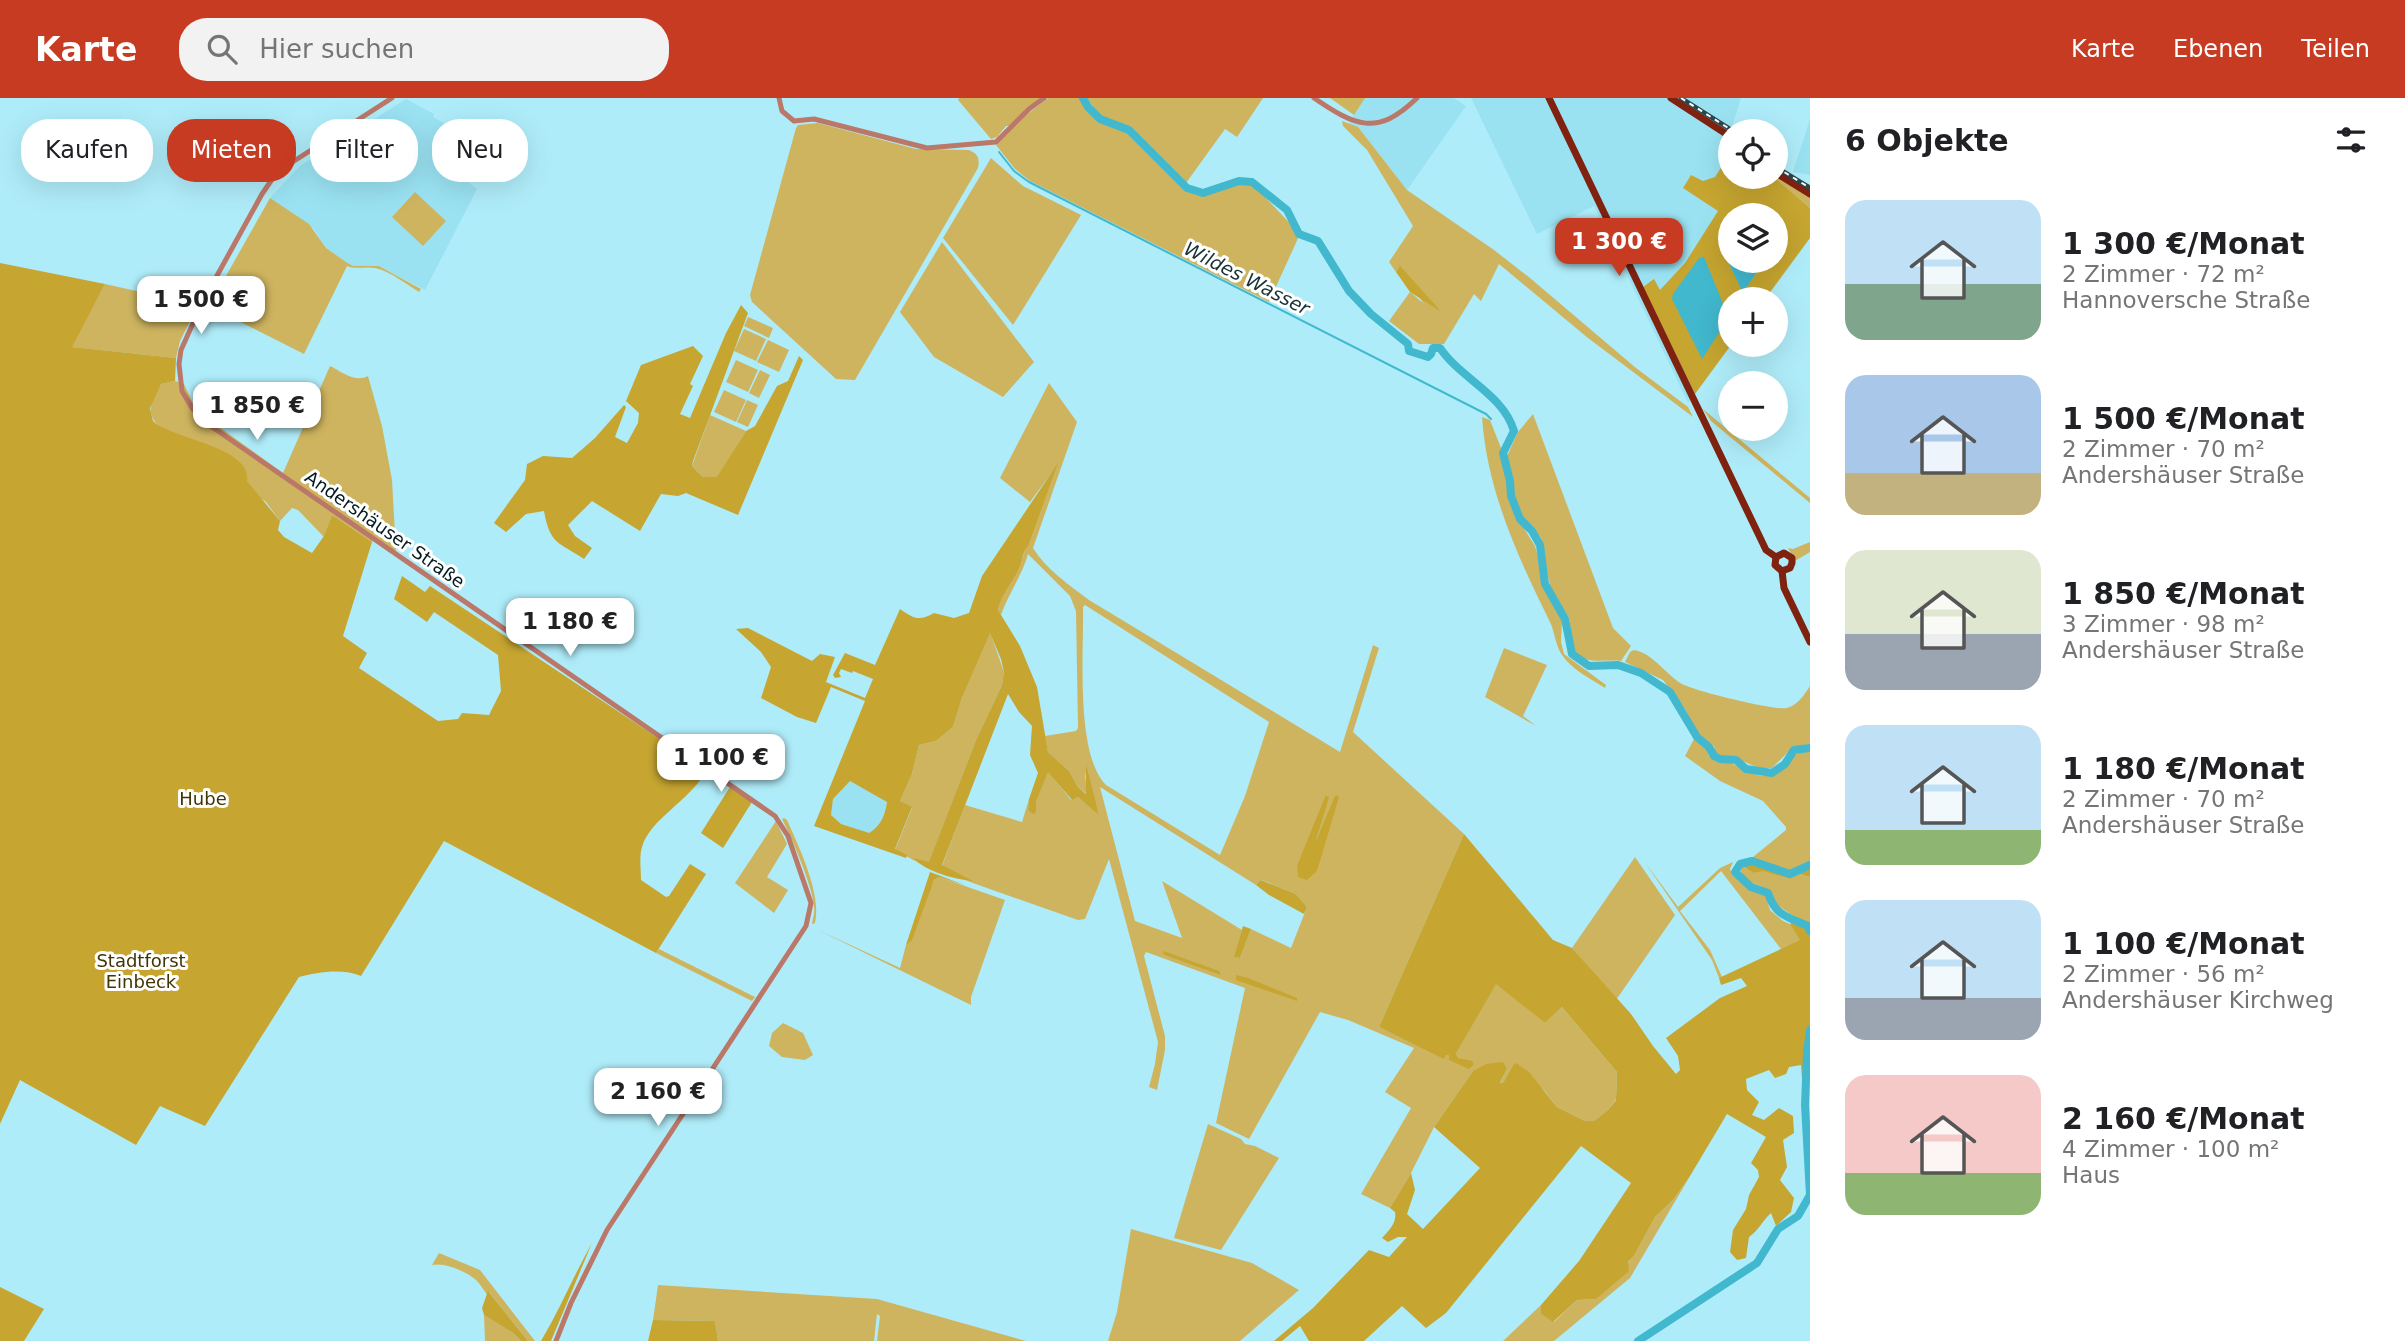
<!DOCTYPE html>
<html lang="de">
<head>
<meta charset="utf-8">
<style>
  :root { --surface:#fff; --page:#f2f2f2; --text:#202124; --muted:#757577; --accent:#c63b21 }
  body { margin:0; font-family:"DejaVu Sans",sans-serif; background:var(--page); color:var(--text); height:100vh; display:flex; flex-direction:column; font-size:26px; white-space:nowrap }
  * { box-sizing:border-box; margin:0 }
  p { font-size:23px; color:var(--muted) }
  .icon { flex:none; width:38px; height:38px; fill:none; stroke:currentColor; stroke-width:2; stroke-linecap:round; stroke-linejoin:round }
  .map { position:relative; flex:1; overflow:hidden }
  .side { display:flex; flex-direction:column; background:var(--surface); width:595px }
  .side>* { flex:none }
  .guide { position:absolute; left:21px; top:21px; width:665px; height:63px; display:flex; gap:14px }
  .fabs { position:absolute; left:1718px; top:21px; display:grid; gap:14px }
  .fabs a { display:grid; place-items:center; width:70px; height:70px; border-radius:50%; background:var(--surface); box-shadow:0 7px 28px #0002; font-size:35px }
  .price { position:absolute; translate:-50% -60px; padding:0 16px; border-radius:14px; background:#fff; color:#222; font-size:23px; line-height:46px; filter:drop-shadow(0 2px 4px #0008) }
  .price::after { content:''; position:absolute; left:50%; top:42px; width:21px; height:16px; margin-left:-10px; background:inherit; clip-path:polygon(0 0,100% 0,50% 100%) }
  .price.current { background:var(--accent); color:#fff }
  ul { padding:0; list-style:none }
  li { display:flex; align-items:center; gap:21px; height:175px; padding:0 35px }
  li span { display:grid; place-items:center; flex:none; width:196px; height:140px; border-radius:21px; color:#555 }
  li>.icon { margin-inline-start:auto }
  span .icon { width:84px; height:84px; fill:#fffc; stroke-width:1 }
  li b { font-size:30px }
  h2 { display:flex; justify-content:space-between; align-items:center; height:84px; padding:0 35px; font-size:30px }
  .chip { padding:0 24px; border-radius:28px; background:var(--surface); box-shadow:0 7px 28px #0002; font-size:24px; line-height:63px }
  .chip.current { background:var(--accent); color:#fff }
  header { display:flex; align-items:center; gap:42px; box-sizing:border-box; height:98px; padding:0 35px; background:var(--accent); color:#fff }
  header strong { font-size:33px }
  nav { display:flex; gap:38px; margin-inline-start:auto; font-size:24px }
  .search { width:490px; height:63px; background:var(--page); display:flex; align-items:center; gap:18px; box-sizing:border-box; padding:0 24px; border-radius:28px; color:var(--muted); font-size:26px }
  main { display:flex; flex:1; min-height:0 }
  .map>svg:first-child { display:block }
  .built { fill:#9ae2f2 }
  .green { fill:#ceb45f; fill-rule:evenodd }
  .forest { fill:#c6a530; fill-rule:evenodd }
  .water { fill:#41b8ce }
  .lines { fill:none; stroke-linecap:round; stroke-linejoin:round }
  .stream { stroke:#41b8ce; stroke-width:2 }
  .river { stroke:#41b8ce; stroke-width:8 }
  .minor { stroke:#bb7869; stroke-width:5 }
  .major { stroke:#802210; stroke-width:7 }
  .rail-casing { stroke:#28484f; stroke-width:4.5 }
  .rail { stroke:#fff; stroke-width:2; stroke-dasharray:5; stroke-linecap:butt }
  .labels { text-anchor:middle; dominant-baseline:central; stroke-width:6; stroke-linejoin:round; paint-order:stroke }
  .street-label { font-size:18px; fill:#021a1f; stroke:#fff }
  .park-label { font-size:18px; fill:#423503; stroke:#fff }
  .water-label { font-size:19px; font-style:italic; fill:#173136; stroke:#fff }
</style>
</head>
<body>
<header>
<strong>Karte</strong>
<div class="search"><svg class="icon" aria-label="search" viewBox="0 0 24 24"><circle cx="10" cy="10" r="6"/><path d="M15 15l6 6"/></svg>Hier suchen</div>
<nav><a>Karte</a><a>Ebenen</a><a>Teilen</a></nav>
</header>
<main>
<div class="map">
<svg width="1810" height="1243" viewBox="0 0 1810 1243">
  <rect width="100%" height="100%" fill="#afecf9"/>
  <g class="built">
    <path d="M1365 0H1454L1466 8 1407 92 1358 29 1348 26Z"/>
    <path d="M1471 0H1741L1728 41 1731 43V58L1715 79 1703 84 1718 113 1685 165 1660 193 1643 189 1695 296 1688 305 1594 108 1537 136Z"/>
    <path d="M406 1 434 16 433 19 461 35 443 65 477 91 425 192 379 168H353L346 164 326 150 314 131 270 100 300 68Z"/>
    <path d="M1810 21V77L1793 74Z"/>
    <path d="M850 683 887 703 884 717 877 730 869 736 841 726 831 717 833 701Z"/>
  </g>
  <g class="green">
    <path d="M959 0H1041L1010 28H1006L997 39 991 41 958 2Z"/>
    <path d="M1048 0H1083L1099 23 1128 34 1187 92 1203 97 1239 85H1252L1300 136 1269 204 1030 83 1015 71 996 47 1025 18Z"/>
    <path d="M1087 0H1263L1237 39 1225 31 1186 85 1130 30 1101 20Z"/>
    <path d="M1330 0H1365L1354 17Z"/>
    <path d="M1342 23 1358 29 1407 92 1494 152 1530 180 1636 270 1688 309 1693 319 1588 240 1499 166 1481 203 1474 196 1444 246H1419L1389 223 1410 194 1423 205 1400 169 1396 174 1389 164 1413 128 1367 52 1343 28Z"/>
    <path d="M818 25 916 51 969 52C978 56 980 60 978 70L855 282 836 281 752 204 750 197 796 30 798 27Z"/>
    <path d="M991 60 1023 88 1081 117 1013 227 943 140Z"/>
    <path d="M1776 70 1810 87V110L1774 79H1776Z"/>
    <path d="M415 94 446 123 423 148 392 119Z"/>
    <path d="M270 100 309 126 326 150 346 164 353 168H379L421 191 419 194C406 186 390 173 375 170 365 168 356 172 347 168L304 256 209 208Z"/>
    <path d="M942 144 1034 264 1003 299 934 259 900 214Z"/>
    <path d="M105 186 195 206 197 209 180 243 176 260 71 249Z"/>
    <path d="M748 219 773 230 769 240 744 228Z"/>
    <path d="M744 231 766 241 756 263 734 253Z"/>
    <path d="M768 242 789 252 779 274 757 264Z"/>
    <path d="M736 262 758 272 748 294 726 284Z"/>
    <path d="M330 268C342 274 355 285 368 278L382 328 392 382 396 454 375 440 372 444 332 417 324 439 298 412 292 410 280 423 266 404 158 327C145 314 152 300 161 286L175 283 184 286 194 307 204 318 283 375Z"/>
    <path d="M760 272 770 277 759 300 749 295Z"/>
    <path d="M1049 285 1077 324 1033 450C1046 471 1069 487 1089 502L1340 654 1373 547 1379 550 1353 634 1464 736 1379 929 1444 960 1445 957H1449V962L1474 966 1472 964 1457 960 1456 956 1496 885 1545 925 1562 909 1617 974 1616 1001 1608 1012 1594 1023H1585L1557 1009 1544 992 1513 967 1503 985 1500 986 1507 971 1473 973 1434 1029 1411 1075 1390 1110 1361 1096 1411 1010 1385 994 1414 950 1348 922 1320 914 1249 1041 1216 1025 1245 890 1146 854 1144 858 1165 938V952L1157 992 1149 989 1155 966 1158 944 1109 761 1085 821 1078 822 970 784 942 768 965 707 1022 724 1029 701 1028 712 1036 714V704L1048 673 1071 702 1078 699 1099 716 1085 675 1087 696 1078 689 1069 673 1048 654 1045 638 1076 633 1078 630 1076 513 1070 498 1028 456C1022 478 1008 496 1001 517L998 512 1000 501 1019 469 1055 370 1030 404 1000 380ZM1085 507 1269 624 1245 698 1220 757 1106 687C1075 656 1084 553 1083 509ZM1100 689 1256 787 1262 782 1296 796 1307 809 1291 850 1251 831 1240 860 1235 859 1242 832 1162 783 1182 840 1135 823ZM1327 697 1328 699 1316 744 1333 702 1317 773 1297 767ZM1164 854 1220 873 1221 876 1164 857Z"/>
    <path d="M724 292 746 302 736 324 714 314Z"/>
    <path d="M747 302 758 307 748 329 737 324Z"/>
    <path d="M1703 311 1810 400V405L1711 323Z"/>
    <path d="M1533 316 1613 530 1631 548 1621 563C1604 561 1588 567 1574 555L1569 520 1550 488 1541 440 1535 432 1520 417 1514 402 1512 377 1507 358 1518 334Z"/>
    <path d="M710 317 746 333 717 380 703 379 692 368Z"/>
    <path d="M1482 319 1490 322 1501 350 1513 413 1535 448 1548 498 1562 520 1561 544 1564 556 1606 587 1605 590C1591 581 1571 571 1562 557 1555 547 1555 533 1549 522 1517 457 1487 392 1482 319Z"/>
    <path d="M1810 444V454L1795 463 1788 450 1793 451Z"/>
    <path d="M990 534 1004 574 1002 587 976 642 929 765 914 761 917 764 895 752 912 710 900 703 912 676 919 647 936 643 953 629 962 600Z"/>
    <path d="M1504 550 1547 567 1523 618 1536 628 1485 599Z"/>
    <path d="M1634 552C1653 555 1666 577 1682 586 1695 593 1775 613 1787 610 1798 607 1804 597 1810 588V646L1793 649 1772 670C1755 671 1753 667 1738 661 1730 659 1723 659 1715 655L1714 648 1699 638 1685 611 1663 582 1625 564 1630 554Z"/>
    <path d="M1694 641 1706 650 1709 658C1717 663 1726 663 1735 667 1747 673 1763 683 1776 675 1789 666 1791 656 1806 651L1810 653V764L1788 773 1753 759 1786 732V729L1763 703 1720 683 1685 658Z"/>
    <path d="M784 720 787 722C799 749 822 797 815 825L812 826C813 820 815 814 814 809 813 789 792 740 782 721Z"/>
    <path d="M776 723 787 746 767 779 788 792 774 815 735 785Z"/>
    <path d="M1635 759 1675 817 1616 902 1572 850Z"/>
    <path d="M1644 763 1678 809 1720 770 1733 764 1730 771 1732 777 1737 779 1750 792 1760 794 1766 799 1770 812 1783 823 1790 826 1801 842 1781 851 1721 773 1680 813 1710 852 1722 879 1719 880 1712 862Z"/>
    <path d="M1743 768 1753 775 1762 772 1788 781 1800 776 1810 779V827C1798 820 1787 815 1777 806 1772 802 1772 797 1768 793 1757 783 1743 788 1740 769Z"/>
    <path d="M939 779 1005 802 971 899V907L816 831 900 870 906 847 934 782Z"/>
    <path d="M659 851 755 899 752 903 656 855Z"/>
    <path d="M783 925 803 935 813 957 805 962 782 959 769 948 772 935Z"/>
    <path d="M1208 1026 1241 1041 1245 1046 1255 1048 1279 1060 1221 1152 1174 1140Z"/>
    <path d="M1690 1078 1630 1180 1554 1243H1503L1541 1207V1216L1554 1224 1577 1202 1596 1201 1634 1158 1655 1119 1673 1102Z"/>
    <path d="M1131 1131 1252 1165 1299 1192 1240 1243H1108L1117 1214Z"/>
    <path d="M439 1155 480 1172 535 1243H528L489 1194 487 1197C484 1192 480 1186 476 1182 467 1174 445 1164 432 1167Z"/>
    <path d="M658 1187 877 1201 1026 1243H877L880 1218 877 1216 874 1243H718L715 1223 653 1222Z"/>
    <path d="M484 1217 513 1235 521 1243H485Z"/>
  </g>
  <g class="forest">
    <path d="M1729 57 1731 79H1774L1810 110V140L1765 201H1731V247L1695 296 1643 189 1654 181 1660 192 1685 165 1718 113 1683 90 1691 77 1703 83 1715 79ZM1731 117H1776V163H1764L1743 194 1719 145 1731 131Z"/>
    <path d="M0 165 105 186 72 249 176 260 175 283 161 286 150 310 153 323C171 341 253 349 247 383L280 423 278 432 284 439 312 455 324 438 332 417 372 444 343 538 367 555 359 570 438 623 458 621 462 615 489 617 501 593 498 557 434 514 427 524 394 501 402 478 425 494 430 488 697 666 696 671 704 676C689 703 650 721 642 749 639 758 641 772 641 782L666 799 669 798 690 766 706 776 656 855 444 743 361 878C343 870 317 874 299 879L205 1028 160 1008 136 1047 20 982 0 1026Z"/>
    <path d="M1400 168 1437 209 1440 213 1410 194 1396 174Z"/>
    <path d="M741 207 748 215 693 363 692 368 703 379H717L746 333 755 328 777 288 788 283 799 258 803 262 738 417 686 395 678 398 661 396 640 433 592 403 568 427 575 438 592 450 584 461C559 444 550 447 544 413L526 416 506 434 494 425 525 382 527 366 543 358 572 360 595 340 624 307 626 309 615 339 627 345 638 325 639 315 626 303 641 267 693 248 703 258 690 286 693 288 680 316 690 320 726 235Z"/>
    <path d="M1058 365 1028 448C1022 455 1023 461 1019 470 1013 485 1001 495 998 512L1020 548 1037 589 1048 654 1069 673 1078 689 1086 696V666L1099 717 1078 699 1072 702 1048 674 1036 704V714L1033 716 1028 712 1029 701 1038 675 1030 657 1032 628 1019 614 1008 596 942 767 973 783C956 782 925 773 913 760L929 764 976 642 1002 587 1004 574 1001 561 990 535 962 600 953 629 936 643 919 647 912 676 900 703 912 709 895 751 907 757 906 760 814 728 865 603 831 589 816 625 797 619 761 600 771 569 761 554 736 531 748 530 812 563 820 556 835 559 826 584 865 600 873 581 853 573 852 575 841 571 839 575 841 579 835 580 833 577 845 555 875 567 900 511C913 520 919 524 934 515L954 520 969 515 982 478ZM850 683 887 704C885 717 881 728 869 735L841 726 831 717 833 701Z"/>
    <path d="M730 689 752 704 723 750 701 735Z"/>
    <path d="M1326 697 1329 699 1316 743 1333 702 1336 697 1339 699 1317 773 1307 782 1298 779 1297 767Z"/>
    <path d="M1464 736 1553 842 1572 850 1631 916 1653 948 1676 976 1680 972 1678 958 1666 940 1720 900 1747 888 1741 880 1721 887 1719 880 1800 842 1790 826 1796 820 1810 827V979L1802 981 1801 967 1789 969 1786 976 1775 980 1769 972 1746 981 1747 992 1759 1004 1752 1017 1764 1022 1779 1010 1793 1018 1794 1035 1783 1042 1787 1069 1780 1082 1794 1100 1791 1114 1776 1128 1771 1115C1762 1123 1759 1132 1749 1139L1746 1160 1737 1162 1730 1154 1733 1132 1746 1111 1749 1097 1759 1079 1758 1072 1751 1065 1766 1039 1727 1016 1690 1078 1673 1102 1655 1119 1634 1158 1628 1164 1629 1173 1596 1201 1577 1202 1553 1224 1541 1216V1207L1579 1163 1631 1085 1581 1048 1446 1215 1426 1230 1402 1208 1364 1243H1309L1300 1228 1282 1243H1274L1313 1210 1369 1152 1389 1159 1407 1139H1398L1388 1144 1382 1140C1389 1132 1397 1125 1395 1114L1390 1110 1411 1075 1415 1092 1407 1116 1423 1131 1480 1070 1434 1029 1473 973 1486 966 1503 964 1507 971 1500 985H1503L1513 967 1516 965 1529 974 1557 1009 1585 1023H1594L1608 1012 1616 1002 1617 974 1562 909 1545 925 1496 886 1456 956 1458 960 1472 963 1474 966 1469 971 1449 962V957H1446L1444 961 1379 929Z"/>
    <path d="M1753 759 1788 773 1810 764V779L1800 776 1789 781 1763 773 1753 775 1743 768Z"/>
    <path d="M930 774 967 788 939 779 934 782 912 842 906 847Z"/>
    <path d="M1261 782 1296 796 1307 809 1304 816 1269 797 1256 787Z"/>
    <path d="M1243 828 1251 831 1240 860 1234 859Z"/>
    <path d="M1163 853 1220 873 1221 877 1164 857Z"/>
    <path d="M1236 877 1248 880 1297 900V903L1236 882Z"/>
    <path d="M592 1145 551 1243H541C560 1211 574 1177 592 1145Z"/>
    <path d="M0 1189 44 1211 24 1243H0Z"/>
    <path d="M488 1193 528 1243H521L513 1235 484 1217 482 1210Z"/>
    <path d="M653 1222 715 1223 718 1243H648Z"/>
  </g>
  <g class="water">
    <path d="M1731 131V163H1764L1743 195 1719 145Z"/>
    <path d="M1704 159 1726 213 1724 227 1702 261 1672 201 1673 196 1699 160Z"/>
  </g>
  <g class="lines">
    <path class="stream" d="M999 54 1014 73 1029 84 1486 316 1491 321"/>
    <g class="river">
      <path d="M1083 0 1088 9 1100 21 1129 32 1187 90 1203 95 1239 83 1252 84 1287 112 1299 136 1318 143 1349 193 1371 216 1408 246 1409 253 1428 259 1431 256 1433 250H1440C1461 281 1503 296 1514 333L1503 355 1510 383 1511 398 1520 421 1532 433 1540 447 1545 486 1565 521 1572 556 1589 568 1618 567 1641 575 1670 594 1697 639 1709 649 1714 658 1720 661 1736 662 1746 671 1772 675 1785 666 1794 652 1810 650"/>
      <path d="M1810 767 1790 776 1752 763 1740 766 1735 774 1751 789 1768 795C1775 817 1787 819 1808 828L1810 833"/>
      <path d="M1638 1243 1757 1165 1778 1131 1798 1118 1810 1097 1805 1007 1807 955 1810 932"/>
    </g>
    <g class="minor">
      <path d="M392 0 277 74 262 96 203 203 181 252 179 266 182 293 192 310 202 322 775 718 788 738 811 805 806 828 607 1132 571 1205 556 1243"/>
      <path d="M779 0 782 13 794 23 814 21 927 50 996 44 1029 11 1044 0"/>
      <path d="M1314 0C1355 28 1377 39 1417 0"/>
    </g>
    <g class="major">
      <path d="M1549 0 1766 452 1776 459"/>
      <path d="M1671 0 1731 39"/>
      <path d="M1776 75 1810 96"/>
      <path d="M1776 459 1775 467 1782 473 1784 490 1810 544"/>
      <path d="M1776 459 1784 455 1792 460V465L1790 470 1782 473"/>
    </g>
    <defs>
      <g id="rail">
        <path d="M1681 0 1733 33"/>
        <path d="M1776 69 1810 90"/>
      </g>
    </defs>
    <use href="#rail" class="rail-casing"/>
    <use href="#rail" class="rail"/>
  </g>
  <g class="labels">
    <g class="street-label">
      <text transform="translate(385 431) rotate(35)">Andershäuser Straße</text>
    </g>
    <g class="park-label">
      <text x="203" y="700">Hube</text>
      <text x="141" y="862">Stadtforst<tspan x="141" dy="21">Einbeck</tspan></text>
    </g>
    <g class="water-label">
      <text transform="translate(1247 180) rotate(27)">Wildes Wasser</text>
    </g>
  </g>
</svg>
<div class="fabs">
<a><svg class="icon" aria-label="locate" viewBox="0 0 24 24"><circle cx="12" cy="12" r="6"/><path d="M12 2v4M12 18v4M2 12h4M18 12h4"/></svg></a>
<a><svg class="icon" aria-label="layers" viewBox="0 0 24 24"><path d="M12 4l9 5-9 5-9-5zM3 14l9 5 9-5"/></svg></a>
<a>+</a>
<a>−</a>
</div>
<b class="price current" style="left:1619px;top:180px">1 300 €</b>
<b class="price" style="left:201px;top:238px">1 500 €</b>
<b class="price" style="left:257px;top:344px">1 850 €</b>
<b class="price" style="left:570px;top:560px">1 180 €</b>
<b class="price" style="left:721px;top:696px">1 100 €</b>
<b class="price" style="left:658px;top:1030px">2 160 €</b>
<div class="guide">
<a class="chip">Kaufen</a>
<a class="chip current">Mieten</a>
<a class="chip">Filter</a>
<a class="chip">Neu</a>
</div>
</div>
<section class="side">
<h2>6 Objekte<svg class="icon" aria-label="filters" viewBox="0 0 24 24"><path d="M4 7h16M4 17h16"/><circle cx="9" cy="7" r="2"/><circle cx="15" cy="17" r="2"/></svg></h2>
<ul>
<li><span style="background:linear-gradient(#bfe0f5 60%,#7fa58c 0)"><svg class="icon" aria-label="home" viewBox="0 0 24 24"><path d="M3 11l9-7 9 7M6 9v11h12V9"/></svg></span><div><b>1 300 €/Monat</b><p>2 Zimmer · 72 m²</p><p>Hannoversche Straße</p></div></li>
<li><span style="background:linear-gradient(#a9c7e8 70%,#c2b280 0)"><svg class="icon" aria-label="home" viewBox="0 0 24 24"><path d="M3 11l9-7 9 7M6 9v11h12V9"/></svg></span><div><b>1 500 €/Monat</b><p>2 Zimmer · 70 m²</p><p>Andershäuser Straße</p></div></li>
<li><span style="background:linear-gradient(#dfe7d0 60%,#9aa5b1 0)"><svg class="icon" aria-label="home" viewBox="0 0 24 24"><path d="M3 11l9-7 9 7M6 9v11h12V9"/></svg></span><div><b>1 850 €/Monat</b><p>3 Zimmer · 98 m²</p><p>Andershäuser Straße</p></div></li>
<li><span style="background:linear-gradient(#bfe0f5 75%,#8fb573 0)"><svg class="icon" aria-label="home" viewBox="0 0 24 24"><path d="M3 11l9-7 9 7M6 9v11h12V9"/></svg></span><div><b>1 180 €/Monat</b><p>2 Zimmer · 70 m²</p><p>Andershäuser Straße</p></div></li>
<li><span style="background:linear-gradient(#bfe0f5 70%,#9aa5b1 0)"><svg class="icon" aria-label="home" viewBox="0 0 24 24"><path d="M3 11l9-7 9 7M6 9v11h12V9"/></svg></span><div><b>1 100 €/Monat</b><p>2 Zimmer · 56 m²</p><p>Andershäuser Kirchweg</p></div></li>
<li><span style="background:linear-gradient(#f6c9c9 70%,#8fb573 0)"><svg class="icon" aria-label="home" viewBox="0 0 24 24"><path d="M3 11l9-7 9 7M6 9v11h12V9"/></svg></span><div><b>2 160 €/Monat</b><p>4 Zimmer · 100 m²</p><p>Haus</p></div></li>
</ul>
</section>
</main>
</body>
</html>
